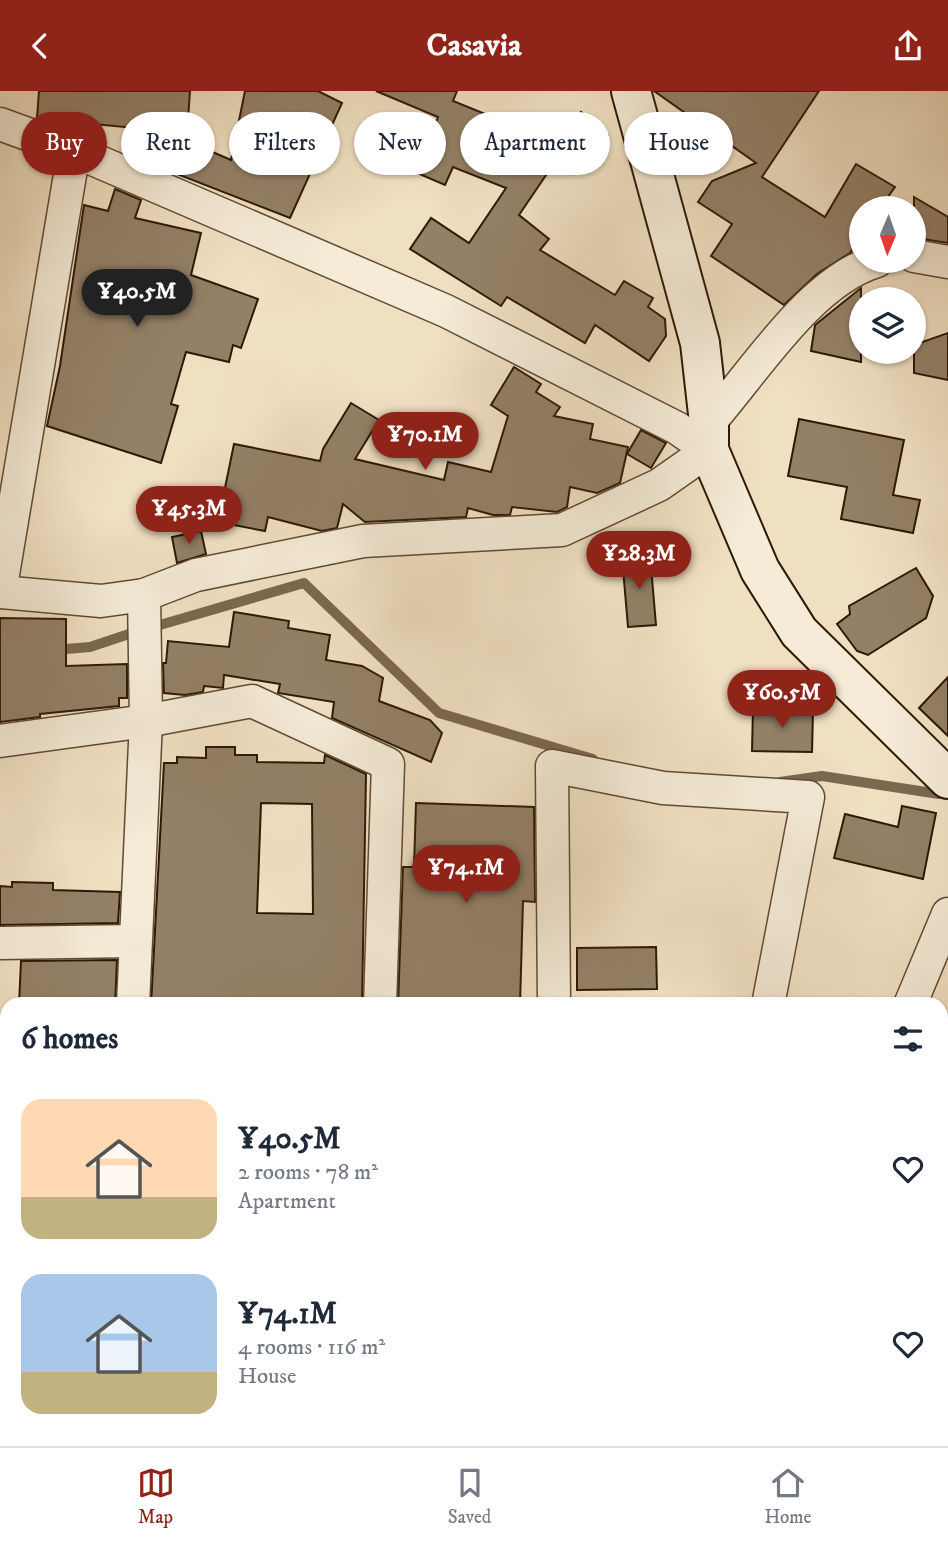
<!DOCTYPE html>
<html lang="en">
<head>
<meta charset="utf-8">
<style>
  :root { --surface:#fff; --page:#f6f6f7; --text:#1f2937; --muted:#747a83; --line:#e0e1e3; --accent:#8f2418 }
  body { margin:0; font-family:"IM FELL DW Pica",serif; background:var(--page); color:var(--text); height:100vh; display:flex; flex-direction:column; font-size:26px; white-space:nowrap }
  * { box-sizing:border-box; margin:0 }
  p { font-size:23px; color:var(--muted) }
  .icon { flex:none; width:38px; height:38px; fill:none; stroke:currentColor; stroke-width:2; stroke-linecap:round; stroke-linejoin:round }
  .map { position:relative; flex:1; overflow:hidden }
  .drawer { position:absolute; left:0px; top:906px; width:948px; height:450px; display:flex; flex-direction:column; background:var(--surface); border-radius:21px 21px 0 0; box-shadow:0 2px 5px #0004 }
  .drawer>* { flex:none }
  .top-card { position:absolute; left:21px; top:21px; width:906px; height:63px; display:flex; gap:14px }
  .needle { width:46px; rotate:182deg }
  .tools { position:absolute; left:849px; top:105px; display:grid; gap:14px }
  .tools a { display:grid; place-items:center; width:77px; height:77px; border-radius:50%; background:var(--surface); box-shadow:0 2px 5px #0004; font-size:35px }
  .price { position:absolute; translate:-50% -60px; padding:0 16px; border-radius:24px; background:var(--accent); color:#fff; font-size:23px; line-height:46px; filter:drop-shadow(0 2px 4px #0008) }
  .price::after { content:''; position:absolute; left:50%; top:42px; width:21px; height:16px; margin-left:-10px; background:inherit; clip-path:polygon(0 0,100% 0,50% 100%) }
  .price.selected { background:#222; color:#fff }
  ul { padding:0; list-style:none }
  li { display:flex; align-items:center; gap:21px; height:175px; padding:0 21px }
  li span { display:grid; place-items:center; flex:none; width:196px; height:140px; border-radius:21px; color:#555 }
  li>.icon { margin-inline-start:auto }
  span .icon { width:84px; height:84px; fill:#fffc; stroke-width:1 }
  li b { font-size:30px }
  h2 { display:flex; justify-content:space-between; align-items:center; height:84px; padding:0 21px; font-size:30px }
  .tag { padding:0 24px; border-radius:32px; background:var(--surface); box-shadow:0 2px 5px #0004; font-size:24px; line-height:63px }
  .tag.selected { background:var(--accent); color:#fff }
  header { display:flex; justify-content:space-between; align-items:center; height:91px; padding:0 21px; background:var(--accent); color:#fff; font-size:32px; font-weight:800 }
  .dock { display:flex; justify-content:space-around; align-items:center; height:98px; border-top:2px solid var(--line); background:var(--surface); font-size:19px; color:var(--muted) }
  .dock a { display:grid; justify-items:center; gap:4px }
  .dock .selected { color:var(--accent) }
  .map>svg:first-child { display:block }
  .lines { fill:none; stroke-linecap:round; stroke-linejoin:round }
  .stream { stroke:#7b6850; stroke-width:10 }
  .building { fill:#938067; stroke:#2e1905; stroke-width:2; fill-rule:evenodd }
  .street-casing { stroke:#5e4b34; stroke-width:35 }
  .secondary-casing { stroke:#2e1905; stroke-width:42 }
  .street { stroke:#f5ebd7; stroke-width:32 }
  .secondary { stroke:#f5ebd7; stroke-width:38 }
</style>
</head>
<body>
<header><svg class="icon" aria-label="back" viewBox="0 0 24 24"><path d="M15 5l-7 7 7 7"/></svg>Casavia<svg class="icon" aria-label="share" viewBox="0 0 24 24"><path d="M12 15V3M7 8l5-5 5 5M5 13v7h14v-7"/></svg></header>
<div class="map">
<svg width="948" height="1355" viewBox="0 0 948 1355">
  <rect width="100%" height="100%" fill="#f0e0c2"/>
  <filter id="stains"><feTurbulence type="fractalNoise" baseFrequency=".00286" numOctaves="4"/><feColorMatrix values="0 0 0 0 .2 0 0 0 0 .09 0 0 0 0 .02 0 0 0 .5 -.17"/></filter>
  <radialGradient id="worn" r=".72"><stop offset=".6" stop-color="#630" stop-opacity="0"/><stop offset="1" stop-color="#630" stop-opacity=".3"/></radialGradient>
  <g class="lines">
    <g class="stream">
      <path d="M153 536 304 492 439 622 593 668"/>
      <path d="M54 559 90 556 135 541"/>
      <path d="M780 691 822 685 939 703"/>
    </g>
  </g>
  <g class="building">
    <path d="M39 0H190L187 42 41 28 37 27Z"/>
    <path d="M245 0H318L342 12 290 127 131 65 192 52 231 69Z"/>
    <path d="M376 0H457L453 10 554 51 581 21 608 44 574 83 557 68 519 124 549 148 540 159 615 204 624 190 653 207 648 216 665 228 666 245 649 270 595 234 585 252 507 206 501 215 410 158 431 127 469 152 506 97 453 76 445 94 417 82 438 26Z"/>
    <path d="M654 0H819L762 86 825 126 856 73 895 96 880 117H861V146L850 162 817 183 784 214 711 165 732 133 698 111 712 90 756 72Z"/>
    <path d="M115 98 141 109 135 127 201 142 191 184 258 208 241 257 233 254 229 271 186 261 171 313 178 315 161 372 47 335 60 275 84 114 108 120Z"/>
    <path d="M914 106 948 126V152L923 148 914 142Z"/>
    <path d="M861 197V271L811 260 815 234Z"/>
    <path d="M948 242V289L914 282V254Z"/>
    <path d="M514 276 541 293 536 301 560 316 554 325 593 333 590 348 628 356 620 392 597 402 570 396 567 416 557 421 512 416 510 424H493L468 417 466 426 365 431 343 413 337 437 322 440 268 426 265 440 218 431 234 353 320 370 323 358 351 312 379 329 355 368 444 389 448 371 491 381 508 325 491 314Z"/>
    <path d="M799 328 904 349 893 404 920 409 913 442 841 428 847 396 788 385Z"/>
    <path d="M641 339 666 352 651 377 627 363Z"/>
    <path d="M201 440 206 463 177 472 172 446Z"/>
    <path d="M650 464 656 534 628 536 622 466Z"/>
    <path d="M916 477 933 505 926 527 868 564 857 560 837 533 850 523 849 515Z"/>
    <path d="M234 521 289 530 288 537 330 544 326 569 362 575 383 587 379 610 430 629 442 642 431 671 332 627 334 611 278 602 280 593 224 584 223 597 204 595 203 601 185 604 164 602 163 572H166L168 550 229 556Z"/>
    <path d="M0 527 66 528V575L127 573V607H119V615L40 623V626L0 631Z"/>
    <path d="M948 586V645L919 617Z"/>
    <path d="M753 617 813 619 812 661 752 660Z"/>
    <path d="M206 656H235V664H257V671L324 672 325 664 366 683 362 914H151L164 672H177V666L206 667ZM261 712 312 713 313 823 257 822Z"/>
    <path d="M416 712 534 716 535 811 523 810 520 914H398L403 776H414Z"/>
    <path d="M902 715 936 722 923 788 834 767 845 723 898 736Z"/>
    <path d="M12 791 53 792V799L120 801 118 832 0 834V795L12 796Z"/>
    <path d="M656 856 657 898 577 899V857Z"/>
    <path d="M117 869 115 914H19L21 870Z"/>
  </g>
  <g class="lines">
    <defs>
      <g id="street">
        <path d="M0 33 74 60 446 220 677 337 709 359 659 394 562 439 363 450 196 484 144 504 101 510 0 501"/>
        <path d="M914 165 948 171"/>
        <path d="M709 332C755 280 810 190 877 170"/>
        <path d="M0 501 74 60"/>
        <path d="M0 650 146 630 252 610 388 673 380 914"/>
        <path d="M0 852 135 850"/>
        <path d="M133 914 146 630 144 504"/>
        <path d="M554 914 552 675 663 697 808 706 768 914"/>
        <path d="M910 914 948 823"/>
        <path d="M552 1349 553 1355"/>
        <path d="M160 1355V1349"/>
      </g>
      <path id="secondary" d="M631 0 700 252 709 332V359L760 479 799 541 948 688"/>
    </defs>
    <use href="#street" class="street-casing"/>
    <use href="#secondary" class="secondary-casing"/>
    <use href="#street" class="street"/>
    <use href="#secondary" class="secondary"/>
  </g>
  <rect width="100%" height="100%" filter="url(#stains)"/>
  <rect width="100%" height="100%" fill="url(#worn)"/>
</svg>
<div class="tools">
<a><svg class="needle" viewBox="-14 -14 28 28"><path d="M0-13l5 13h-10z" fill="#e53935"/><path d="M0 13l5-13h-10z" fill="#747a83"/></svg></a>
<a><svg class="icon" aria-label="layers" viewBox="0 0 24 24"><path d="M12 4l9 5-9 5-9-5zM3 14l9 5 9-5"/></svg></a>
</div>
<b class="price selected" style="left:137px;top:238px">¥40.5M</b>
<b class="price" style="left:425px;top:381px">¥70.1M</b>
<b class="price" style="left:189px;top:455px">¥45.3M</b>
<b class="price" style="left:639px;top:500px">¥28.3M</b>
<b class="price" style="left:782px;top:639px">¥60.5M</b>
<b class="price" style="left:466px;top:814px">¥74.1M</b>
<div class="top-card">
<a class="tag selected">Buy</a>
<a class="tag">Rent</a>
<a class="tag">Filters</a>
<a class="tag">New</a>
<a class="tag">Apartment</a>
<a class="tag">House</a>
</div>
<section class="drawer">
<h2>6 homes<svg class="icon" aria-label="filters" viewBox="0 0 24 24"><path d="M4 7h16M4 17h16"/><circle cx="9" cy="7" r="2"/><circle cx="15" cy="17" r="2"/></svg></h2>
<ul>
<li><span style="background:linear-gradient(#ffd9b3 70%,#c2b280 0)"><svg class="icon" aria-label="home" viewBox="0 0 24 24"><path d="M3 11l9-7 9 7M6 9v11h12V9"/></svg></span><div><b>¥40.5M</b><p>2 rooms · 78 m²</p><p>Apartment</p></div><svg class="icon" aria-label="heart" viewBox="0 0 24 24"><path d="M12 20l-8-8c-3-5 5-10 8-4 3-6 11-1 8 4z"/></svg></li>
<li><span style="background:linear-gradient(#a9c7e8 70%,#c2b280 0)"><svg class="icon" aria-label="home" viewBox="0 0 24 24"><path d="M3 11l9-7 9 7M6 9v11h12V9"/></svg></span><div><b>¥74.1M</b><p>4 rooms · 116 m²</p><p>House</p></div><svg class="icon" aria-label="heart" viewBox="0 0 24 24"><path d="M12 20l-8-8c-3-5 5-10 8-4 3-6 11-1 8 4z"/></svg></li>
</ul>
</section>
</div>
<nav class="dock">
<a class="selected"><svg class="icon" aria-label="map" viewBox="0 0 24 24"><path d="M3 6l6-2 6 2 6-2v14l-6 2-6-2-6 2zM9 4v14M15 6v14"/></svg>Map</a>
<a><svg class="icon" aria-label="saved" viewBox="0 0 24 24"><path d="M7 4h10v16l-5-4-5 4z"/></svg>Saved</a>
<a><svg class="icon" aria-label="home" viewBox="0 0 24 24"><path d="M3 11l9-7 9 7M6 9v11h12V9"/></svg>Home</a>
</nav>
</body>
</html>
